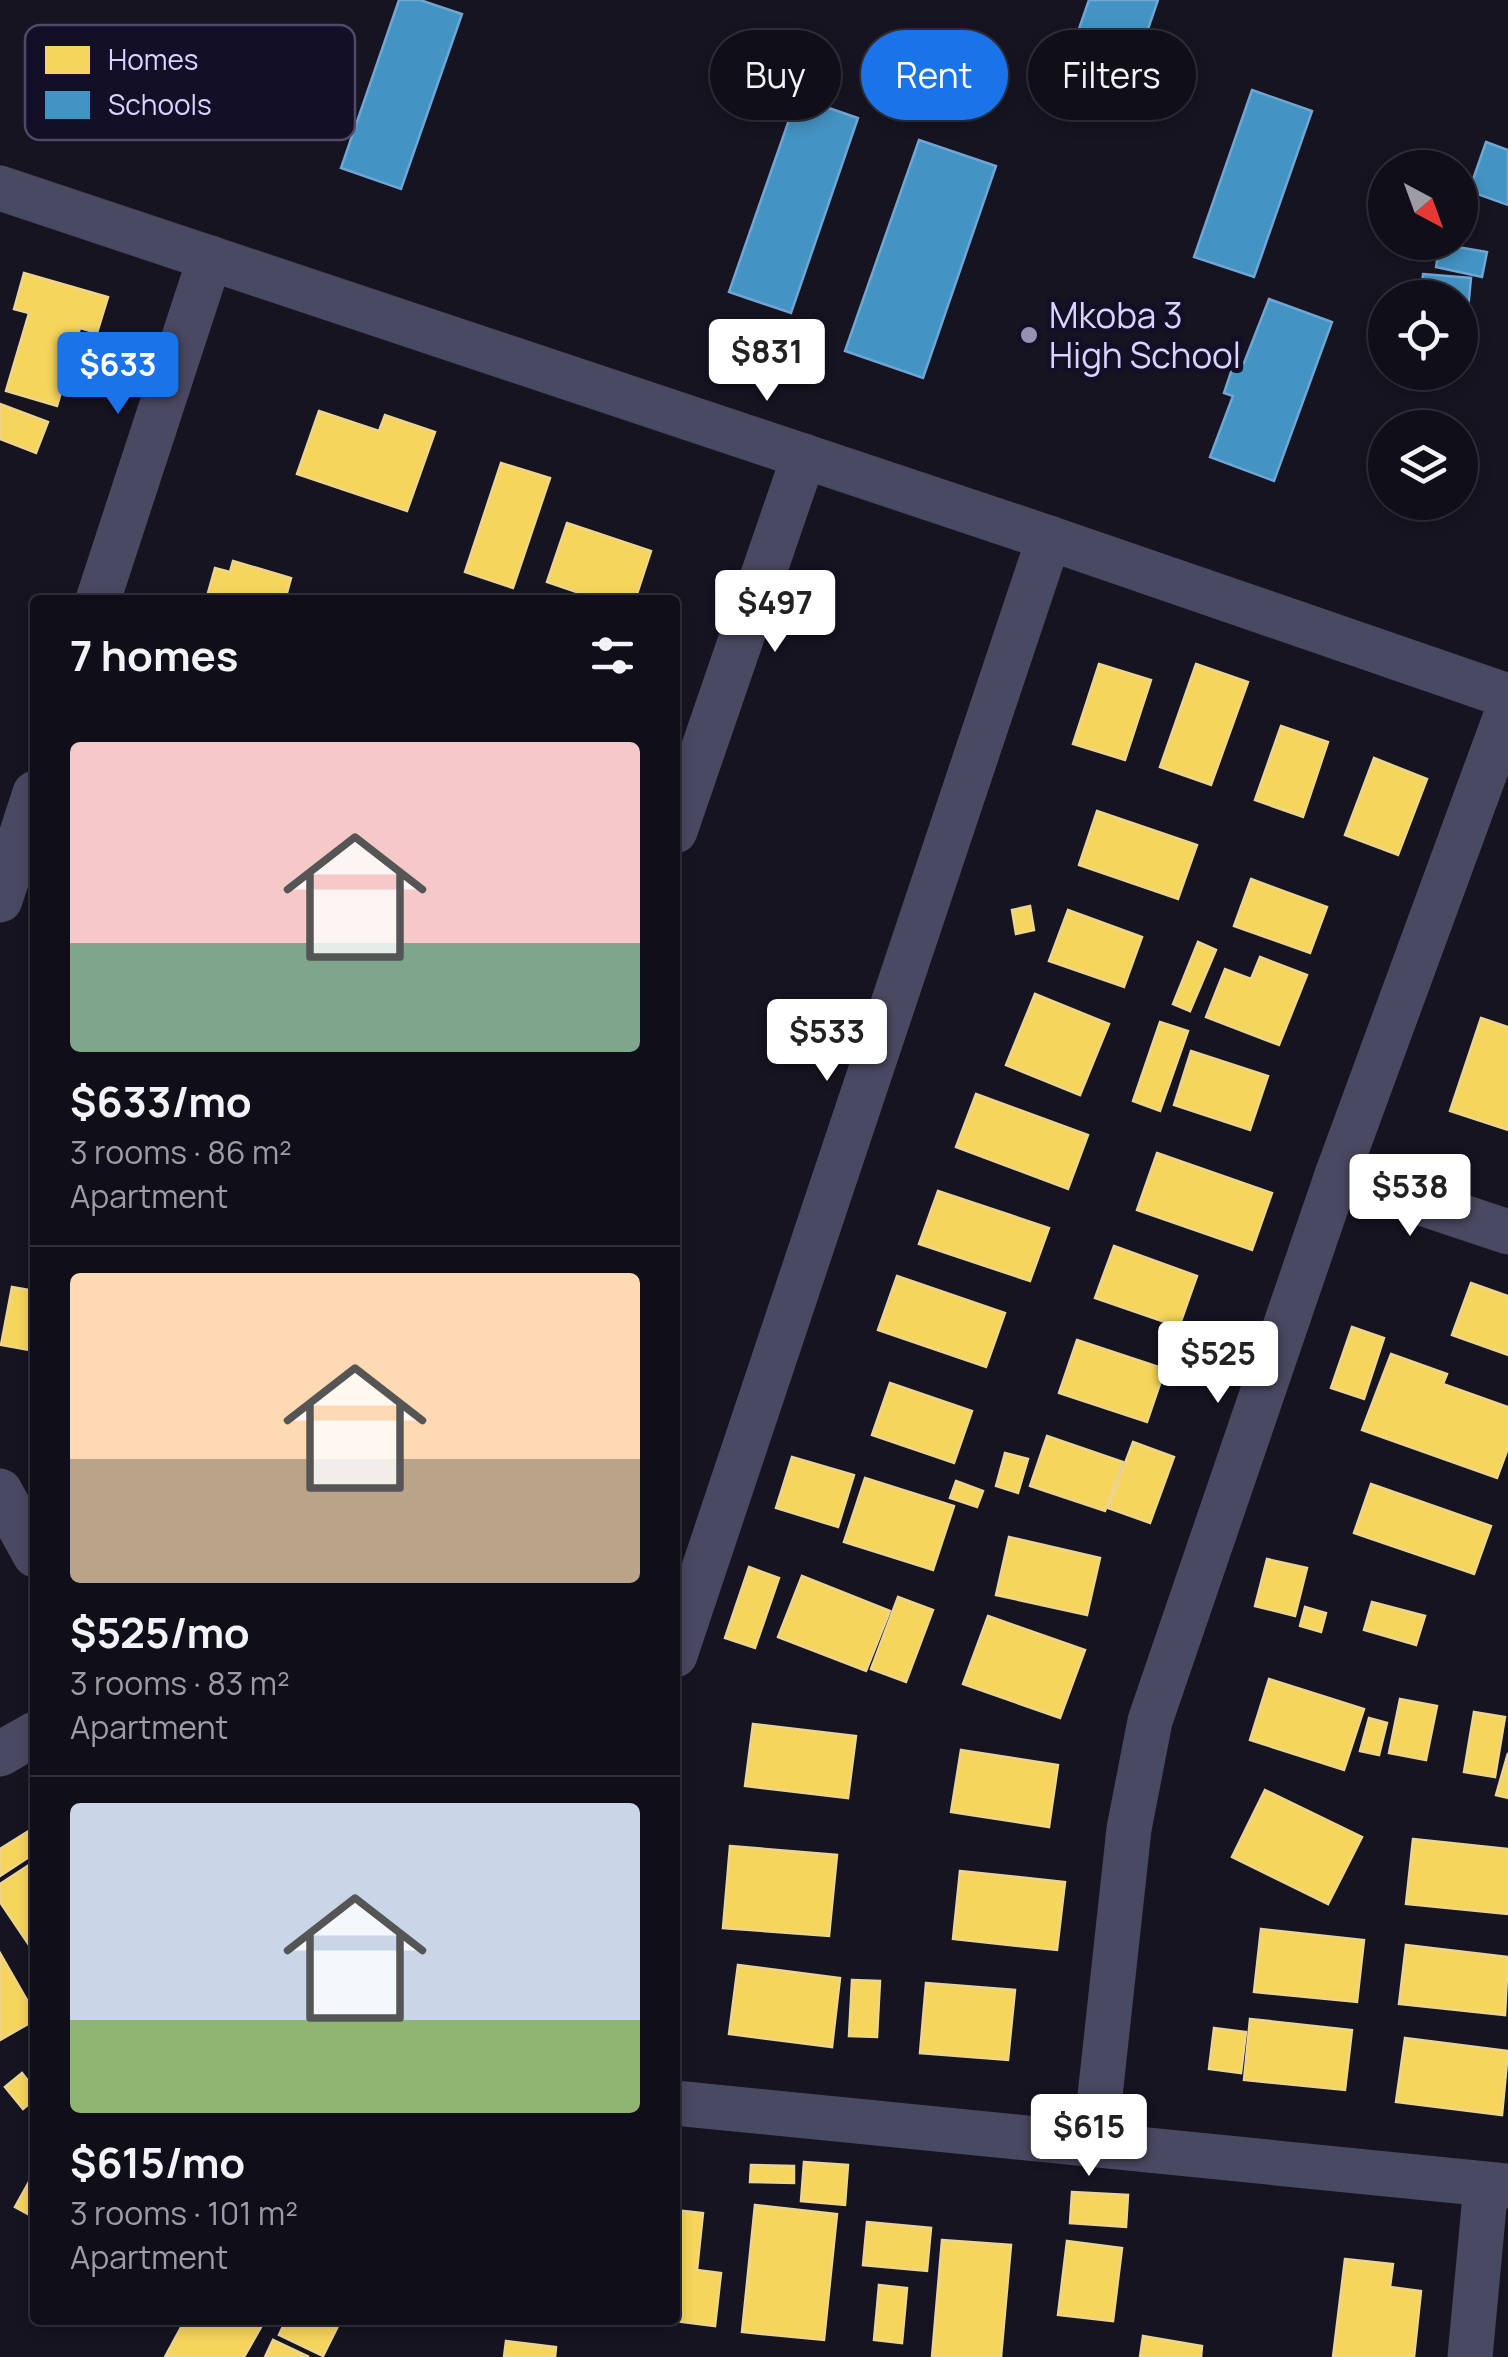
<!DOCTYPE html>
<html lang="en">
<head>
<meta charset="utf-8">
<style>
  :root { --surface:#100f19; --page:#191822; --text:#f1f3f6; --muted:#9c9ca2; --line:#302f38; --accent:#1a73e8 }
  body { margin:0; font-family:Manrope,sans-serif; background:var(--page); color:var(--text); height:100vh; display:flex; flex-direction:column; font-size:38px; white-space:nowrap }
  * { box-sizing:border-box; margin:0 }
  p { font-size:32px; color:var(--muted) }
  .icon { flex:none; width:55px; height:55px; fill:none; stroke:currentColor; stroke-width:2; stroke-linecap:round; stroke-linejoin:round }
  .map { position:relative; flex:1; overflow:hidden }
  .side { position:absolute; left:30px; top:595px; width:650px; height:1730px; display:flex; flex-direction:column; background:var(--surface); border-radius:10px; box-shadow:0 5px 15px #0003,0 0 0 2px var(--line) }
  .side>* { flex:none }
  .hud { position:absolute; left:710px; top:30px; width:648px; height:90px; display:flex; gap:20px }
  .needle { width:65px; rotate:139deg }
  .tools { position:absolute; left:1368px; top:150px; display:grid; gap:20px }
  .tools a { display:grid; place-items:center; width:110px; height:110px; border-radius:50%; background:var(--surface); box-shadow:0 5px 15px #0003,0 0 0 2px var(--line); font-size:50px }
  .price { position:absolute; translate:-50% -85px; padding:0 22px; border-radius:10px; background:#fff; color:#222; font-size:32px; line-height:65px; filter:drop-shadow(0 2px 5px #0008) }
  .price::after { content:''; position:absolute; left:50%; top:60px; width:30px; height:22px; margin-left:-15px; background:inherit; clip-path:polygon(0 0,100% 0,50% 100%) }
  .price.active { background:var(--accent); color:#fff }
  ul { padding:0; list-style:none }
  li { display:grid; align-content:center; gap:20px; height:530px; padding:0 40px }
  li+li { border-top:2px solid var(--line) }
  li span { display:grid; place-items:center; height:310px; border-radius:10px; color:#555 }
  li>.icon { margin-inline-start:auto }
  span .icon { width:180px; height:180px; fill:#fffc; stroke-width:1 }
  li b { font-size:42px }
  h2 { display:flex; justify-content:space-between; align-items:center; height:120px; padding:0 40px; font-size:42px }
  .chip { padding:0 35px; border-radius:45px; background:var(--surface); box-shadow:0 5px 15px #0003,0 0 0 2px var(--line); font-size:35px; line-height:90px }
  .chip.active { background:var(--accent); color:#fff }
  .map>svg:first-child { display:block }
  .homes { fill:#f6d55c; stroke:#edd58d; stroke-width:2.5 }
  .schools { fill:#4393c3; stroke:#70a6d5; stroke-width:2.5 }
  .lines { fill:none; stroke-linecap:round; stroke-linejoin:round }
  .minor { stroke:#4a4962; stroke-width:45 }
  .poi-dot { fill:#9591b1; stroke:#130f26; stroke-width:4 }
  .labels { text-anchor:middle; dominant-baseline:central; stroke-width:10; stroke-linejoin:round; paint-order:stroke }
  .poi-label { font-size:35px; fill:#d9d4ff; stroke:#130f26; text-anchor:start }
  .key { fill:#130f26; stroke:#4e4a67; stroke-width:2.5 }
  .key-label { font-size:28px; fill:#d9d4ff }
</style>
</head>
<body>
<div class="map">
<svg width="1508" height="2357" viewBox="0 0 1508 2357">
  <rect width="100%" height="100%" fill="#161421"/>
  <g class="homes">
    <path d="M24 273 108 297 97 333 80 328 57 406 6 391 29 313 14 309Z"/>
    <path d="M0 404 48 422 36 453 0 439Z"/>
    <path d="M319 411 379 431 385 415 435 432 407 511 297 474Z"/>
    <path d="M501 463 550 478 513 588 465 572Z"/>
    <path d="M567 523 651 551 635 600H600L547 582Z"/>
    <path d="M233 561 291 578 285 600H206L215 568 230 572Z"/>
    <path d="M1099 664 1151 680 1125 760 1073 744Z"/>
    <path d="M1196 664 1248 682 1211 785 1160 767Z"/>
    <path d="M1281 726 1328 742 1303 817 1255 800Z"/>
    <path d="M1374 758 1427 779 1398 855 1345 835Z"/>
    <path d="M1097 811 1197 845 1178 899 1079 865Z"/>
    <path d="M1251 879 1327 907 1310 953 1234 926Z"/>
    <path d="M1030 906 1034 930 1016 934 1012 910Z"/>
    <path d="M1068 910 1142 937 1124 987 1049 961Z"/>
    <path d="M1198 942 1216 950 1190 1011 1173 1004Z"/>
    <path d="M1260 957 1307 975 1279 1045 1206 1017 1225 969 1251 979Z"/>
    <path d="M1035 994 1109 1024 1080 1095 1006 1065Z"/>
    <path d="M1481 1018 1508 1027V1130L1450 1111Z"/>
    <path d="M1160 1022 1188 1031 1160 1111 1133 1101Z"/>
    <path d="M1191 1051 1268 1076 1250 1130 1174 1105Z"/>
    <path d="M976 1094 1088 1135 1068 1189 956 1147Z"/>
    <path d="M1157 1153 1272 1193 1252 1250 1137 1210Z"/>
    <path d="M938 1191 1049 1228 1030 1281 919 1244Z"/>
    <path d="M1114 1246 1197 1276 1179 1327 1095 1298Z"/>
    <path d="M897 1276 1005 1313 986 1367 878 1330Z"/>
    <path d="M1471 1283 1508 1296V1355L1452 1335Z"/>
    <path d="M12 1287 35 1291V1351L1 1345Z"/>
    <path d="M1352 1327 1384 1338 1364 1399 1331 1388Z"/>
    <path d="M1077 1340 1165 1369 1147 1422 1059 1393Z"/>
    <path d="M1391 1354 1447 1374 1443 1384 1508 1407V1448L1497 1478 1362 1430Z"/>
    <path d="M890 1383 972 1411 954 1463 872 1435Z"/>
    <path d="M1047 1436 1123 1462 1105 1511 1030 1486Z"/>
    <path d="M1133 1442 1174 1457 1150 1523 1108 1508Z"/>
    <path d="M1005 1453 1028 1459 1018 1493 996 1486Z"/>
    <path d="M792 1457 854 1475 838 1527 776 1508Z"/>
    <path d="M865 1478 954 1506 933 1570 844 1542Z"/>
    <path d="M956 1481 983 1491 977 1507 950 1498Z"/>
    <path d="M1371 1484 1491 1526 1474 1574 1354 1533Z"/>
    <path d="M1009 1537 1100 1558 1087 1615 996 1595Z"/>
    <path d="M1267 1559 1307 1568 1295 1616 1255 1606Z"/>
    <path d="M749 1567 779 1578 755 1648 725 1638Z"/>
    <path d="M802 1576 890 1611 866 1671 778 1637Z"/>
    <path d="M898 1597 933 1610 906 1682 871 1669Z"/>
    <path d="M1372 1602 1425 1616 1416 1645 1364 1630Z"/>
    <path d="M1305 1607 1326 1613 1321 1632 1300 1626Z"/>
    <path d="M988 1616 1085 1650 1060 1718 963 1684Z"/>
    <path d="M1269 1679 1364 1709 1344 1770 1250 1740Z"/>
    <path d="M1400 1699 1437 1706 1426 1760 1389 1753Z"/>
    <path d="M1474 1712 1505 1717 1495 1777 1464 1772Z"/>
    <path d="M1369 1718 1387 1723 1379 1755 1360 1751Z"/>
    <path d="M753 1724 856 1736 848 1798 745 1786Z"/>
    <path d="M961 1750 1058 1765 1049 1827 951 1812Z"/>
    <path d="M1508 1753V1798L1496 1795Z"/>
    <path d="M1265 1790 1362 1837 1328 1904 1232 1857Z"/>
    <path d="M35 1827V1853L0 1876V1849Z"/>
    <path d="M1413 1839 1508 1849V1914L1406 1904Z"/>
    <path d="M730 1846 837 1855 829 1936 723 1928Z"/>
    <path d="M35 1861V1954L0 1902V1884Z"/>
    <path d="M960 1871 1065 1882 1057 1950 953 1939Z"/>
    <path d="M1261 1929 1364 1940 1357 2002 1254 1992Z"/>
    <path d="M1406 1945 1508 1957 1505 2015 1399 2004Z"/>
    <path d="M0 1953 35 2014V2020L0 2040Z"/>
    <path d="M738 1965 840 1978 832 2047 729 2034Z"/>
    <path d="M852 1980 880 1981 877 2037 849 2036Z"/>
    <path d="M926 1983 1015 1990 1008 2060 920 2053Z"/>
    <path d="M1250 2019 1352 2030 1345 2090 1244 2080Z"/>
    <path d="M1214 2028 1246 2032 1241 2073 1209 2069Z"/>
    <path d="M1405 2038 1508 2051 1502 2115 1396 2102Z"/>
    <path d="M22 2073 35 2090V2099L23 2109 5 2087Z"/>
    <path d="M804 2162 848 2165 845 2205 801 2201Z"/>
    <path d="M751 2165 794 2166V2183L750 2182Z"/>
    <path d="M35 2171V2218L15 2207Z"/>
    <path d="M1072 2192 1128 2195 1126 2227 1070 2223Z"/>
    <path d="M755 2205 837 2214 824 2340 742 2332Z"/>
    <path d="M675 2210 703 2213 697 2270 721 2273 715 2326 667 2320H675Z"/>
    <path d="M867 2222 931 2228 927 2271 863 2265Z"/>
    <path d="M942 2240 1011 2245 1001 2357H932Z"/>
    <path d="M1067 2241 1122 2248 1113 2321 1058 2315Z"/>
    <path d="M1345 2259 1393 2264 1390 2287 1421 2291 1414 2357H1333Z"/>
    <path d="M879 2285 907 2288 902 2343 874 2340Z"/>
    <path d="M185 2320H265L244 2357H165Z"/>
    <path d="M286 2320H341L323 2356 279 2335Z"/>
    <path d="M1143 2336 1202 2346 1201 2357H1140Z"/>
    <path d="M273 2340 309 2357H265Z"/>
    <path d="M506 2341 556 2347 555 2357H504Z"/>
  </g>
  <g class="schools">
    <path d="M399 0H420L462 14 401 189 341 168Z"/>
    <path d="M1089 0H1158L1128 87 1066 66Z"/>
    <path d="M1252 90 1312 111 1254 277 1194 257Z"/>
    <path d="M797 97 858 118 791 313 729 292Z"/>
    <path d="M919 140 996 166 923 378 845 351Z"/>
    <path d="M1486 142 1508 150V205L1469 191Z"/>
    <path d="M1440 244 1487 252 1482 277 1436 267Z"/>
    <path d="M1423 274 1471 278 1468 310 1460 309V298H1421Z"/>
    <path d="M1269 299 1332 322 1274 481 1210 457 1233 396 1224 393 1235 360 1244 363Z"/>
  </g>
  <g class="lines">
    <g class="minor">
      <path d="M0 188 1049 538 1508 696"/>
      <path d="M98 600 210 258"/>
      <path d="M675 831 804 456"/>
      <path d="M0 900 35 793"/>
      <path d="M1337 1175 1508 1232"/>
      <path d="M0 1491 35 1555"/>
      <path d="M675 1655 1049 538"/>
      <path d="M0 1754 35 1734"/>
      <path d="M675 2103 1508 2186"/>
      <path d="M1095 2142 1129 1829 1150 1721 1337 1175 1508 710"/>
      <path d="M1470 2357 1486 2185"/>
    </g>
  </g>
  <circle class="poi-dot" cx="1029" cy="335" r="10"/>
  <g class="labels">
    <g class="poi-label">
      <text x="1049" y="315">Mkoba 3<tspan x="1049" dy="40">High School</tspan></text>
    </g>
  </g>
  <rect x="25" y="25" width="330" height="115" rx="15" class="key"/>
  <rect x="45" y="46" width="45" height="28" fill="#f6d55c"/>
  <rect x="45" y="91" width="45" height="28" fill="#4393c3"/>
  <g class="key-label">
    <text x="108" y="70">Homes</text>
    <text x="108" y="115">Schools</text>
  </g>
</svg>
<div class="tools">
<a><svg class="needle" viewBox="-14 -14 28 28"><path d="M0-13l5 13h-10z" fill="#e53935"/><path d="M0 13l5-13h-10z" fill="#9c9ca2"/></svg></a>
<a><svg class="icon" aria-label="locate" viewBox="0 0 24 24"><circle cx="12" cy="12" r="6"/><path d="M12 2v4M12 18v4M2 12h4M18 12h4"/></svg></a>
<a><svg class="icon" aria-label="layers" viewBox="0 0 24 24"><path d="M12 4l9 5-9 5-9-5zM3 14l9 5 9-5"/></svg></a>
</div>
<b class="price" style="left:767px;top:404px">$831</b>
<b class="price active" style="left:118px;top:417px">$633</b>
<b class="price" style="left:775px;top:655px">$497</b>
<b class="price" style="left:827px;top:1084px">$533</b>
<b class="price" style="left:1410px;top:1239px">$538</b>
<b class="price" style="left:1218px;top:1406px">$525</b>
<b class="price" style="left:1089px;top:2179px">$615</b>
<div class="hud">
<a class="chip">Buy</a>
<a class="chip active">Rent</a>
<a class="chip">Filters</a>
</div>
<section class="side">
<h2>7 homes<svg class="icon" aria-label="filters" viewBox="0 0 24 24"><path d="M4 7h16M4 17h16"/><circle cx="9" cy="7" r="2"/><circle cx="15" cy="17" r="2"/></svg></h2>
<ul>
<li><span style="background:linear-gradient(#f6c9c9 65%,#7fa58c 0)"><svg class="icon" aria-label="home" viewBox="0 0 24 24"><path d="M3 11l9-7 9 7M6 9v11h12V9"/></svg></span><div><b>$633/mo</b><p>3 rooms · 86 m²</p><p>Apartment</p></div></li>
<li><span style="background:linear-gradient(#ffd9b3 60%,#b9a48a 0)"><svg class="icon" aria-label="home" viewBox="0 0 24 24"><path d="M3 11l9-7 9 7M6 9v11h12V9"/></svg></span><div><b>$525/mo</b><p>3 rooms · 83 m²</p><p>Apartment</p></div></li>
<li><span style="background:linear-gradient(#c9d6e8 70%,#8fb573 0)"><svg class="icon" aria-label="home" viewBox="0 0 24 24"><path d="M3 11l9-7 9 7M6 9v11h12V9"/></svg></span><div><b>$615/mo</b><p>3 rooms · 101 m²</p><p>Apartment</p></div></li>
</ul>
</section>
</div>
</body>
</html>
